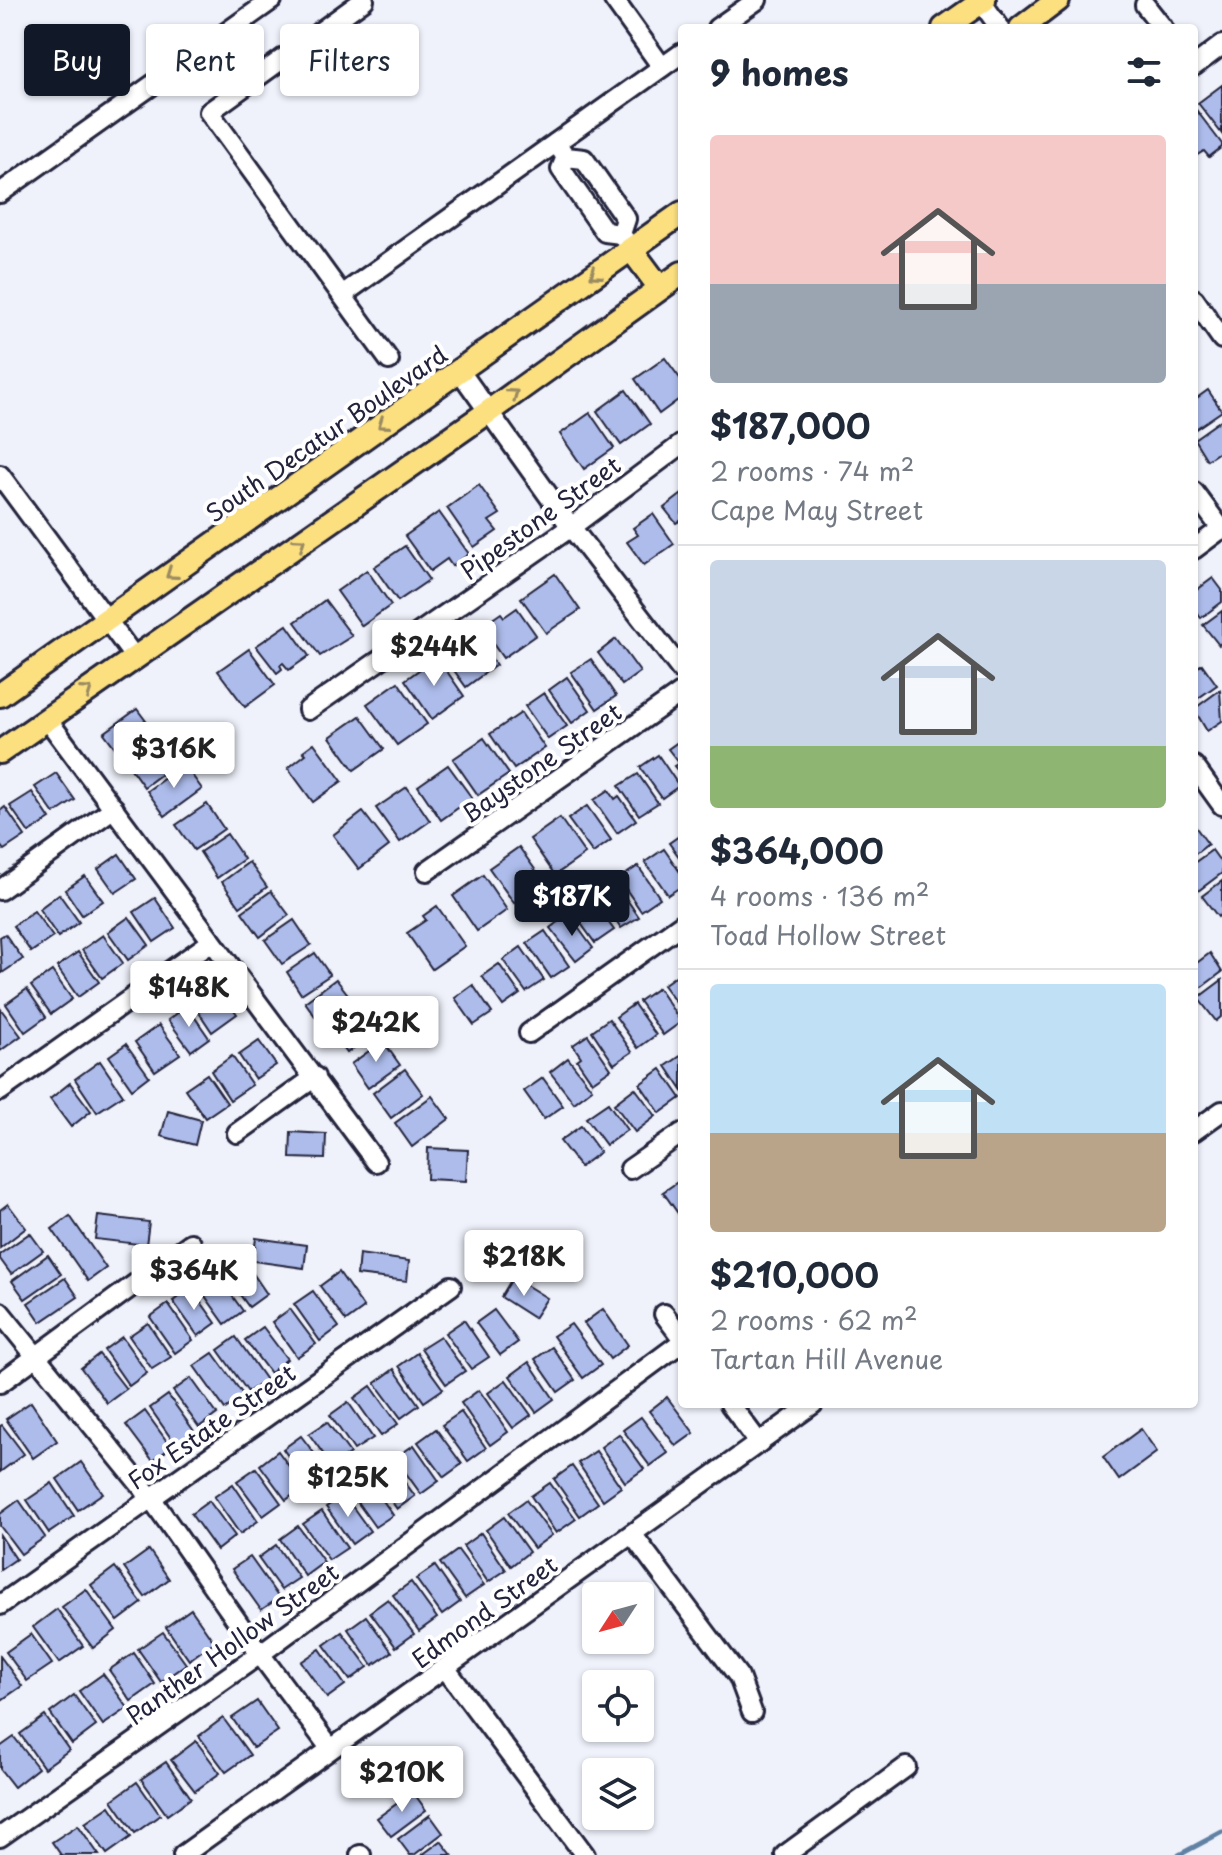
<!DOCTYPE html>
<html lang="en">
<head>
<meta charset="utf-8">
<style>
  :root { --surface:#fff; --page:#f6f6f7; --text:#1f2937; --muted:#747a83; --line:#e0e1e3; --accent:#111827 }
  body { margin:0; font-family:"Playpen Sans",sans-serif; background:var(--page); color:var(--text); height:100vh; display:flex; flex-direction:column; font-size:30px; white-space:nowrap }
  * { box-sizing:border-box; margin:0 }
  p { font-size:26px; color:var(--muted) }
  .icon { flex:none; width:44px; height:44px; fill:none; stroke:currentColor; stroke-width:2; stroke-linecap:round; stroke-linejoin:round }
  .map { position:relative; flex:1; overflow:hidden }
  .details { position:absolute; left:678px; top:24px; width:520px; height:1384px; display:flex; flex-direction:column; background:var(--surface); border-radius:8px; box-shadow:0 2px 6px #0004 }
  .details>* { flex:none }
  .banner { position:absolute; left:24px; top:24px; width:534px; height:72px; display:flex; gap:16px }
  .needle { width:52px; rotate:234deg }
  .controls { position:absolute; left:582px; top:1582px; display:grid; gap:16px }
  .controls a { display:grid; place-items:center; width:72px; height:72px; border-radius:8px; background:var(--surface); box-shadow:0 2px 6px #0004; font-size:40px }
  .price { position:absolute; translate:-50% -68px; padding:0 18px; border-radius:8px; background:#fff; color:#222; font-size:26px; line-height:52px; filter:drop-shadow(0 2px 4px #0008) }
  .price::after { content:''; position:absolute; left:50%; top:48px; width:24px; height:18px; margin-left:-12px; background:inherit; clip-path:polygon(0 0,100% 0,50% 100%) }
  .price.current { background:var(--accent); color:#fff }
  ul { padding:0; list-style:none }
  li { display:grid; align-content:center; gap:16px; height:424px; padding:0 32px }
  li+li { border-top:2px solid var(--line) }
  li span { display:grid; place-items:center; height:248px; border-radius:8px; color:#555 }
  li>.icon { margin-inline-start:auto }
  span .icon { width:144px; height:144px; fill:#fffc; stroke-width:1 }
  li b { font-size:34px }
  h2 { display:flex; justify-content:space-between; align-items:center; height:96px; padding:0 32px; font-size:34px }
  .tag { padding:0 28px; border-radius:8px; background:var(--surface); box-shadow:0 2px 6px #0004; font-size:28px; line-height:72px }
  .tag.current { background:var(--accent); color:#fff }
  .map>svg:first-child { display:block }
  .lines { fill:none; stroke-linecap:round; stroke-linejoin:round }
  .stream { stroke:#6081a3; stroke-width:5 }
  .building { fill:#adbceb; stroke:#22223b; stroke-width:2 }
  .minor-casing { stroke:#22223b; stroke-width:24 }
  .major-casing { stroke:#22223b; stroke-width:28 }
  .minor { stroke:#fff; stroke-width:18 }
  .major { stroke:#fce080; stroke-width:22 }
  .oneway { stroke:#9a8a61 }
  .labels { text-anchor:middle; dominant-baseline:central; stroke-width:8; stroke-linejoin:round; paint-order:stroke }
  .street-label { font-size:24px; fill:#22223b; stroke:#fff }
</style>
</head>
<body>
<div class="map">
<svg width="1222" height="1855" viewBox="0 0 1222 1855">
  <rect width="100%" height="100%" fill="#eff2fb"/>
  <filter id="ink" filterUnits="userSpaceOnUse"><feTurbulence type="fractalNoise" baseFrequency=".0125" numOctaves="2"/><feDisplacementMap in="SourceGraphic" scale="16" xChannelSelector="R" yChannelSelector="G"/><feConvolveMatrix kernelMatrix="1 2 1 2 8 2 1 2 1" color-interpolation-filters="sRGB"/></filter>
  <g filter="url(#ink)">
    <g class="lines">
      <path class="stream" d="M1179 1855 1222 1832"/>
    </g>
    <g class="building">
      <path d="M1222 85V134L1198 103Z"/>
      <path d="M1194 107 1222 144V147L1209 157 1204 151 1194 157Z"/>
      <path d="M665 358 682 381V397L659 414 635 379Z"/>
      <path d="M626 390 650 424 621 445 597 411Z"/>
      <path d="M1208 390 1222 411 1194 430V400Z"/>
      <path d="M590 413 614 448 584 469 560 434Z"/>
      <path d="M1221 420 1222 450 1207 460 1194 439Z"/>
      <path d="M479 485 500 514 489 521 497 531 474 547 447 508Z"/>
      <path d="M682 494V520L676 523 664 508Z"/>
      <path d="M439 512 469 554 452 566 447 559 430 571 405 536Z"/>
      <path d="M653 514 674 544 644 565 627 542 638 535 633 528Z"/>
      <path d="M405 546 429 580 398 601 374 567Z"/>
      <path d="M367 570 391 605 362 626 337 591Z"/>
      <path d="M555 574 580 610 546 633 521 598Z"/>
      <path d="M1213 578 1222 590V602L1201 618 1194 610V592Z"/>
      <path d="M325 600 352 636 320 656 295 622Z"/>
      <path d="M517 608 536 635 503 658 481 627 501 613 504 617Z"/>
      <path d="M1222 611V642L1219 645 1203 625Z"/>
      <path d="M287 625 309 656 289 670 283 663 280 665 282 669 277 673 256 646Z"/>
      <path d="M478 639 496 665 466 687 443 655 464 640 468 646Z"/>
      <path d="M616 639 640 672 622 685 598 653Z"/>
      <path d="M249 649 275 685 245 707 218 671Z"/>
      <path d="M437 657 464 696 432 719 405 680Z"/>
      <path d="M591 659 616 696 597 709 571 672Z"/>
      <path d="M1202 664 1217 685 1194 701V670Z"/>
      <path d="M567 677 590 710 572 723 549 690Z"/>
      <path d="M398 682 427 724 397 745 367 704Z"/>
      <path d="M1220 690 1222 721 1207 731 1194 709Z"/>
      <path d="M544 693 567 726 548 739 525 706Z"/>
      <path d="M137 709 155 733 123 758 104 733Z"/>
      <path d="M521 713 545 748 514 769 490 734Z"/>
      <path d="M360 716 384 749 354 770 330 737Z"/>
      <path d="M162 735 180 760 144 787 126 762Z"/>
      <path d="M484 738 509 774 478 795 453 759Z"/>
      <path d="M682 739V776L674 766 679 763 668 749Z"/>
      <path d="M314 743 342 781 313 802 288 768 306 754 303 751Z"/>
      <path d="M658 755 679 786 662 798 640 767Z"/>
      <path d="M184 764 202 789 165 816 147 791Z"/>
      <path d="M448 765 472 798 441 820 418 786Z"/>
      <path d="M56 773 75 800 54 814 35 787Z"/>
      <path d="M638 774 658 803 639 815 619 786Z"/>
      <path d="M407 787 430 821 400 842 376 808Z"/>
      <path d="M609 790 615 799 619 796 636 820 617 833 594 800Z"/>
      <path d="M32 792 50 819 29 833 10 806Z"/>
      <path d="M207 804 224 829 194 850 176 825Z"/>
      <path d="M587 806 611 840 593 853 568 819Z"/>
      <path d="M5 807 25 836 4 850 0 845V811Z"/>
      <path d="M363 812 389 846 359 869 333 835Z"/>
      <path d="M560 818 585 854 555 875 530 839Z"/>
      <path d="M1194 825 1208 844 1194 855Z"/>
      <path d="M227 834 244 859 217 878 200 852Z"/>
      <path d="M682 834V861L669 843Z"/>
      <path d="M519 847 544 882 514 903 489 868Z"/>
      <path d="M664 849 682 875V886L668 895 645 862Z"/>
      <path d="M1212 850 1222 864V873L1198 891 1194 885V863Z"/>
      <path d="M119 854 136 879 115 893 98 869Z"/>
      <path d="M249 862 267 887 240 907 222 882Z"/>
      <path d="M638 866 660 898 641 911 619 879Z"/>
      <path d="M483 875 507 910 477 931 453 896Z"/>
      <path d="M85 876 103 901 82 915 65 890Z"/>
      <path d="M1222 881V913L1218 917 1202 896Z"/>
      <path d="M618 887 639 917 621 928 602 899Z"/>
      <path d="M271 891 289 915 260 937 242 912Z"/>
      <path d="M59 894 79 922 58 937 39 909Z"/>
      <path d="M155 898 175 928 154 942 134 912Z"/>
      <path d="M591 898 614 930 595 943 572 911Z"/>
      <path d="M437 906 465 946 432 969 407 933 426 920 423 916Z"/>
      <path d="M34 911 53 937 31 952 13 926Z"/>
      <path d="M568 914 593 948 576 961 550 928Z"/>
      <path d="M129 917 149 945 128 960 108 932Z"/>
      <path d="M294 920 311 945 282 964 265 940Z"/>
      <path d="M545 931 569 966 551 978 527 943Z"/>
      <path d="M5 934 23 959 2 973 0 937Z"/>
      <path d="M103 935 123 963 102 978 82 950Z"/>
      <path d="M521 947 544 980 526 992 503 960Z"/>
      <path d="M78 952 99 982 78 997 57 967Z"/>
      <path d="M315 953 330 975 301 994 287 972Z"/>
      <path d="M1210 953 1222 972 1194 993V965Z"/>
      <path d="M499 964 520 994 503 1006 482 976Z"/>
      <path d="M52 971 72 999 51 1014 31 986Z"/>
      <path d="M681 972 682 973V1011L663 985Z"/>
      <path d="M336 979 354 1002 322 1026 305 1002Z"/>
      <path d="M1222 980V1016L1216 1021 1198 998Z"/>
      <path d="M216 985 237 1014 212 1032 192 1002Z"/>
      <path d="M473 985 492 1013 474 1025 455 998Z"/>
      <path d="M658 988 681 1022 663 1035 639 1001Z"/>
      <path d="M27 989 46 1017 25 1032 6 1004Z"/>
      <path d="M634 1004 656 1035 638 1048 616 1017Z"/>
      <path d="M187 1006 209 1038 191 1051 168 1020Z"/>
      <path d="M0 1008 21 1036 0 1051Z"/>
      <path d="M358 1008 376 1031 347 1053 329 1029Z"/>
      <path d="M609 1019 632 1052 614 1064 592 1031Z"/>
      <path d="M159 1025 180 1054 155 1071 135 1042Z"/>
      <path d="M588 1035 611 1069 592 1082 577 1060 581 1057 573 1045Z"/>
      <path d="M259 1041 276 1065 255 1079 239 1055Z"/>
      <path d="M383 1041 400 1065 368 1088 351 1064Z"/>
      <path d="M126 1044 149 1076 132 1089 109 1056Z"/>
      <path d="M682 1055V1090L666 1066Z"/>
      <path d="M232 1056 252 1085 230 1100 211 1071Z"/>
      <path d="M568 1058 592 1089 574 1103 550 1072Z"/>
      <path d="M100 1061 123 1095 97 1112 75 1079Z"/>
      <path d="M405 1069 423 1094 391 1118 373 1093Z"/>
      <path d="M661 1069 681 1098 660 1113 640 1084Z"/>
      <path d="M207 1074 227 1103 205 1118 185 1089Z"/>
      <path d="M543 1078 563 1106 544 1119 524 1091Z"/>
      <path d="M70 1083 91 1111 71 1127 50 1099Z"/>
      <path d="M635 1088 656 1116 635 1132 614 1104Z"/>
      <path d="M432 1096 449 1119 412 1147 395 1123Z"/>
      <path d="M608 1103 627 1130 606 1145 586 1118Z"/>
      <path d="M168 1111 201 1120 195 1145 161 1136Z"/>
      <path d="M581 1126 600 1152 580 1167 560 1141Z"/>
      <path d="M291 1132 326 1134 325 1159 290 1158Z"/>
      <path d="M428 1148 468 1150 466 1181 427 1179Z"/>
      <path d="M682 1179V1219L663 1192Z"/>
      <path d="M8 1204 26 1228 0 1248V1210Z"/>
      <path d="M70 1216 106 1268 88 1281 52 1229Z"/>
      <path d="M98 1216 149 1222 146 1245 95 1239Z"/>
      <path d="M30 1233 43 1251 11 1274 0 1259V1254Z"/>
      <path d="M256 1238 307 1245 304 1268 253 1261Z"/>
      <path d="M359 1254 409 1261 407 1281 357 1275Z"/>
      <path d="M48 1255 61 1274 25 1299 12 1281Z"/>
      <path d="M243 1259 267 1294 249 1307 224 1273Z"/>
      <path d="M339 1272 364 1308 346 1321 320 1286Z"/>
      <path d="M218 1276 243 1311 225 1324 200 1289Z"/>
      <path d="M513 1277 547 1298 534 1318 501 1297Z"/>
      <path d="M65 1278 78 1297 41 1322 28 1303Z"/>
      <path d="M191 1288 216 1323 198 1336 173 1301Z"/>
      <path d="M313 1291 339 1327 320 1341 294 1304Z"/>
      <path d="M168 1304 193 1340 175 1353 150 1317Z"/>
      <path d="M290 1309 316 1344 297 1357 272 1322Z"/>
      <path d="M603 1309 628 1345 610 1359 584 1323Z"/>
      <path d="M494 1310 518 1342 500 1355 476 1323Z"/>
      <path d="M464 1320 489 1357 471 1369 445 1333Z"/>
      <path d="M148 1323 171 1357 152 1369 129 1336Z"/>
      <path d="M571 1324 601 1365 583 1378 553 1336Z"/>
      <path d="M263 1327 287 1359 270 1373 245 1340Z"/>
      <path d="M440 1336 465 1371 446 1384 421 1348Z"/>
      <path d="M122 1337 147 1373 129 1386 104 1350Z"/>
      <path d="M236 1337 266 1380 248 1392 218 1350Z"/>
      <path d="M552 1347 575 1380 558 1392 535 1359Z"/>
      <path d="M213 1353 244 1396 225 1409 194 1366Z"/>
      <path d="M417 1353 443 1389 424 1402 399 1366Z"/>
      <path d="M99 1354 126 1389 107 1403 81 1368Z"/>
      <path d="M529 1362 554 1399 536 1412 510 1376Z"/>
      <path d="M394 1369 419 1405 401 1418 375 1383Z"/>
      <path d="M191 1378 217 1414 199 1427 173 1391Z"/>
      <path d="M506 1380 531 1415 513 1428 488 1393Z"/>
      <path d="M371 1386 398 1424 381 1436 354 1398Z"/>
      <path d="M479 1390 508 1432 490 1445 461 1403Z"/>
      <path d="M168 1395 194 1431 175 1444 150 1408Z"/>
      <path d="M667 1397 694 1433 676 1446 649 1411Z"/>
      <path d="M31 1402 57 1441 33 1458 6 1419Z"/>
      <path d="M348 1402 373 1438 354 1450 330 1415Z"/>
      <path d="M145 1411 171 1447 153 1461 126 1425Z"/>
      <path d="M461 1412 486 1448 468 1461 442 1425Z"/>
      <path d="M641 1417 668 1453 650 1466 623 1430Z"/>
      <path d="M327 1422 350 1453 332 1466 309 1434Z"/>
      <path d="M2 1425 24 1454 0 1472V1426Z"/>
      <path d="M436 1429 462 1464 444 1477 418 1442Z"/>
      <path d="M1141 1429 1157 1452 1119 1480 1103 1457Z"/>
      <path d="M619 1434 644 1469 625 1482 601 1447Z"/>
      <path d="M301 1436 327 1470 308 1484 283 1449Z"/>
      <path d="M414 1445 439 1481 421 1494 395 1458Z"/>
      <path d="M278 1451 304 1487 286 1500 260 1465Z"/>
      <path d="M596 1451 621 1487 603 1500 578 1463Z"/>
      <path d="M81 1462 103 1493 78 1510 57 1479Z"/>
      <path d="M391 1463 415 1496 397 1509 373 1475Z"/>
      <path d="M572 1466 598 1503 580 1516 554 1479Z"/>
      <path d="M256 1468 281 1503 263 1516 237 1481Z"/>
      <path d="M368 1479 393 1515 375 1527 350 1492Z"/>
      <path d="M52 1483 74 1516 49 1533 27 1500Z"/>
      <path d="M550 1483 576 1519 556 1533 531 1496Z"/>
      <path d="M233 1484 258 1521 240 1534 214 1497Z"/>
      <path d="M344 1495 370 1531 352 1544 326 1507Z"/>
      <path d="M19 1500 45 1537 21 1554 0 1526V1514Z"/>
      <path d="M526 1500 552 1535 534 1548 508 1513Z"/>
      <path d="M209 1501 235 1536 217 1550 191 1514Z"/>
      <path d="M322 1511 347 1548 329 1560 303 1524Z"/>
      <path d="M504 1517 529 1552 511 1566 486 1530Z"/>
      <path d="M298 1526 324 1562 305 1576 280 1539Z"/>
      <path d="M481 1533 506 1570 488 1582 463 1546Z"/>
      <path d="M0 1535 16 1559 0 1570Z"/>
      <path d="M276 1545 299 1578 281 1590 258 1558Z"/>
      <path d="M149 1550 169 1579 145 1597 124 1568Z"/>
      <path d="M458 1550 484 1585 465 1598 440 1563Z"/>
      <path d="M250 1557 279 1598 261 1610 232 1569Z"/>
      <path d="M435 1566 460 1602 442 1615 416 1579Z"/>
      <path d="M115 1567 142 1603 118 1621 91 1585Z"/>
      <path d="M411 1582 437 1618 419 1631 393 1595Z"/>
      <path d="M86 1589 116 1630 93 1648 62 1607Z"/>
      <path d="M388 1599 414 1634 396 1647 370 1612Z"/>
      <path d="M57 1609 83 1646 59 1663 33 1627Z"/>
      <path d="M191 1609 214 1642 189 1660 166 1627Z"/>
      <path d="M366 1616 392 1652 373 1665 348 1629Z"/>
      <path d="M163 1632 186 1664 161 1682 138 1649Z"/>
      <path d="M342 1632 368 1667 350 1680 324 1645Z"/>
      <path d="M31 1634 52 1664 27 1681 6 1652Z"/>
      <path d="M320 1649 345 1685 327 1698 301 1662Z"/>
      <path d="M134 1653 155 1684 131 1701 109 1670Z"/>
      <path d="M0 1656 22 1686 0 1701Z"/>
      <path d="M103 1674 128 1708 103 1725 79 1691Z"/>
      <path d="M74 1695 96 1726 72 1744 50 1713Z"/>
      <path d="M257 1701 278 1731 253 1748 232 1718Z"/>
      <path d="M45 1716 69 1750 44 1768 20 1734Z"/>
      <path d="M223 1718 250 1755 226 1772 199 1736Z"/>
      <path d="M14 1737 38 1768 14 1787 0 1769V1747Z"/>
      <path d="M196 1741 220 1773 195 1791 171 1760Z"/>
      <path d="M166 1762 191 1798 167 1815 141 1779Z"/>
      <path d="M137 1782 160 1815 135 1833 112 1800Z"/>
      <path d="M413 1792 426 1810 391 1836 377 1818Z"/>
      <path d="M110 1806 131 1837 107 1854 85 1823Z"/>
      <path d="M430 1815 443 1833 414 1855H410L398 1839Z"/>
      <path d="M78 1825 99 1855H61L52 1842Z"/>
      <path d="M441 1841 452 1855H422Z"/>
    </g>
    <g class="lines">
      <defs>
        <g id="minor">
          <path d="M364 0 209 112 389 360"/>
          <path d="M614 0 662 67"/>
          <path d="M980 0 1000 28"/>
          <path d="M1145 5 1163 28"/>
          <path d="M717 28 757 0"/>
          <path d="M1194 66 1222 45"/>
          <path d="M556 143 566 157 584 159 626 219 621 234"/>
          <path d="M566 157 561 169 605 232 621 234 627 243"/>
          <path d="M0 193 272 0"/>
          <path d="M342 295 682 53"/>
          <path d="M1194 299 1222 339"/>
          <path d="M459 370 571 527 682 671"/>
          <path d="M0 475 135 658"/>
          <path d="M1194 492 1222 530"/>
          <path d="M1194 549 1221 529"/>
          <path d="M308 710 571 527 682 444"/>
          <path d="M47 719 376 1162"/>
          <path d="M1194 766 1222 805"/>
          <path d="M427 871 682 692"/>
          <path d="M0 890 114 808"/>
          <path d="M529 1033 682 924"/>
          <path d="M0 1091 211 942"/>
          <path d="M1194 1131 1222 1111"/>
          <path d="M237 1133 315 1077"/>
          <path d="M630 1169 682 1133"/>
          <path d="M0 1312 151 1498 260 1654 330 1748"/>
          <path d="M664 1314 682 1338"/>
          <path d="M0 1383 191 1243"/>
          <path d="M730 1404 759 1443"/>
          <path d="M632 1534 739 1677 752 1712"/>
          <path d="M0 1605 451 1286"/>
          <path d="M446 1669 585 1855"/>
          <path d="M0 1837 260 1654 682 1342"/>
          <path d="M183 1855 813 1404"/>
          <path d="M360 1855H361"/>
          <path d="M785 1855 906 1767"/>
        </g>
        <g id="major">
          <path d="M944 28 984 0"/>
          <path d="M1021 28 1058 0"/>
          <path d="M631 249 660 288"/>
          <path d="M0 695 682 213"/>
          <path d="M0 752 488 412 682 273"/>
        </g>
      </defs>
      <use href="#minor" class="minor-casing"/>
      <use href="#major" class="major-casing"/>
      <use href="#minor" class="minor"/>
      <use href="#major" class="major"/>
    </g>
    <defs><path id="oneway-chevron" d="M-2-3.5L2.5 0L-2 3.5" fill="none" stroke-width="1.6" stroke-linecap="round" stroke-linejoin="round" transform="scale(2)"/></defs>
    <g class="oneway">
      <use href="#oneway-chevron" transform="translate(595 274) rotate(145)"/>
      <use href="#oneway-chevron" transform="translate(513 394) rotate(-36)"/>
      <use href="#oneway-chevron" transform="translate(383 424) rotate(145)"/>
      <use href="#oneway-chevron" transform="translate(300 543) rotate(-35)"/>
      <use href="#oneway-chevron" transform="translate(171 574) rotate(145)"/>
      <use href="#oneway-chevron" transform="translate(87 691) rotate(-35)"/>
    </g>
  </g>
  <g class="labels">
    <g class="street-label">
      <text transform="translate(326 433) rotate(-35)">South Decatur Boulevard</text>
      <text transform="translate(540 517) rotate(-36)">Pipestone Street</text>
      <text transform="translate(541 762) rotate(-35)">Baystone Street</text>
      <text transform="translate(211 1426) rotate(-35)">Fox Estate Street</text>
      <text transform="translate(484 1611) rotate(-36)">Edmond Street</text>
      <text transform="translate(232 1643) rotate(-36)">Panther Hollow Street</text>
    </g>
  </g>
</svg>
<div class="controls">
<a><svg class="needle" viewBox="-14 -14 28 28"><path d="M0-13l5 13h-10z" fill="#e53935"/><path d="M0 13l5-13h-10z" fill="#747a83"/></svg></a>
<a><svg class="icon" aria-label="locate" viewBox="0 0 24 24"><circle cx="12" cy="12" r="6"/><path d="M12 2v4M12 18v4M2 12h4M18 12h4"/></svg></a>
<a><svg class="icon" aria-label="layers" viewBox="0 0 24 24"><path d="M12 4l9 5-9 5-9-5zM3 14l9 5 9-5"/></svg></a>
</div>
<b class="price" style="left:434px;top:688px">$244K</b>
<b class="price" style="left:174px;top:790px">$316K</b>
<b class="price current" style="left:572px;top:938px">$187K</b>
<b class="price" style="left:189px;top:1029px">$148K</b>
<b class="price" style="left:376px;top:1064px">$242K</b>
<b class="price" style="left:524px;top:1298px">$218K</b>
<b class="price" style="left:194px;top:1312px">$364K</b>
<b class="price" style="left:348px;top:1519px">$125K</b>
<b class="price" style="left:402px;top:1814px">$210K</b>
<div class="banner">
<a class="tag current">Buy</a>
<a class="tag">Rent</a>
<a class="tag">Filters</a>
</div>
<section class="details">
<h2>9 homes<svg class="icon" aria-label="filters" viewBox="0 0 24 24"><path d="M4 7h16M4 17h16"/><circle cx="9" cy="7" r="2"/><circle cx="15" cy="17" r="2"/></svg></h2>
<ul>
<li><span style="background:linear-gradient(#f6c9c9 60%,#9aa5b1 0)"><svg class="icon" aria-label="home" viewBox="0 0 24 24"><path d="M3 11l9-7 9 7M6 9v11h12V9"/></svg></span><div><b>$187,000</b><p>2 rooms · 74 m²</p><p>Cape May Street</p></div></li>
<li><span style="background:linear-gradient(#c9d6e8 75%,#8fb573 0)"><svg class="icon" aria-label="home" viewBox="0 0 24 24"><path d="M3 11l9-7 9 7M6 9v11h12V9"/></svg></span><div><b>$364,000</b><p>4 rooms · 136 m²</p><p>Toad Hollow Street</p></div></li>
<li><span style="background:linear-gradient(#bfe0f5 60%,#b9a48a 0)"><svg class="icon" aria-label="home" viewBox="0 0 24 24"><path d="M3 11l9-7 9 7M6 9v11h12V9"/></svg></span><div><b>$210,000</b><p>2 rooms · 62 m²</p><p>Tartan Hill Avenue</p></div></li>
</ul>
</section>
</div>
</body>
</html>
